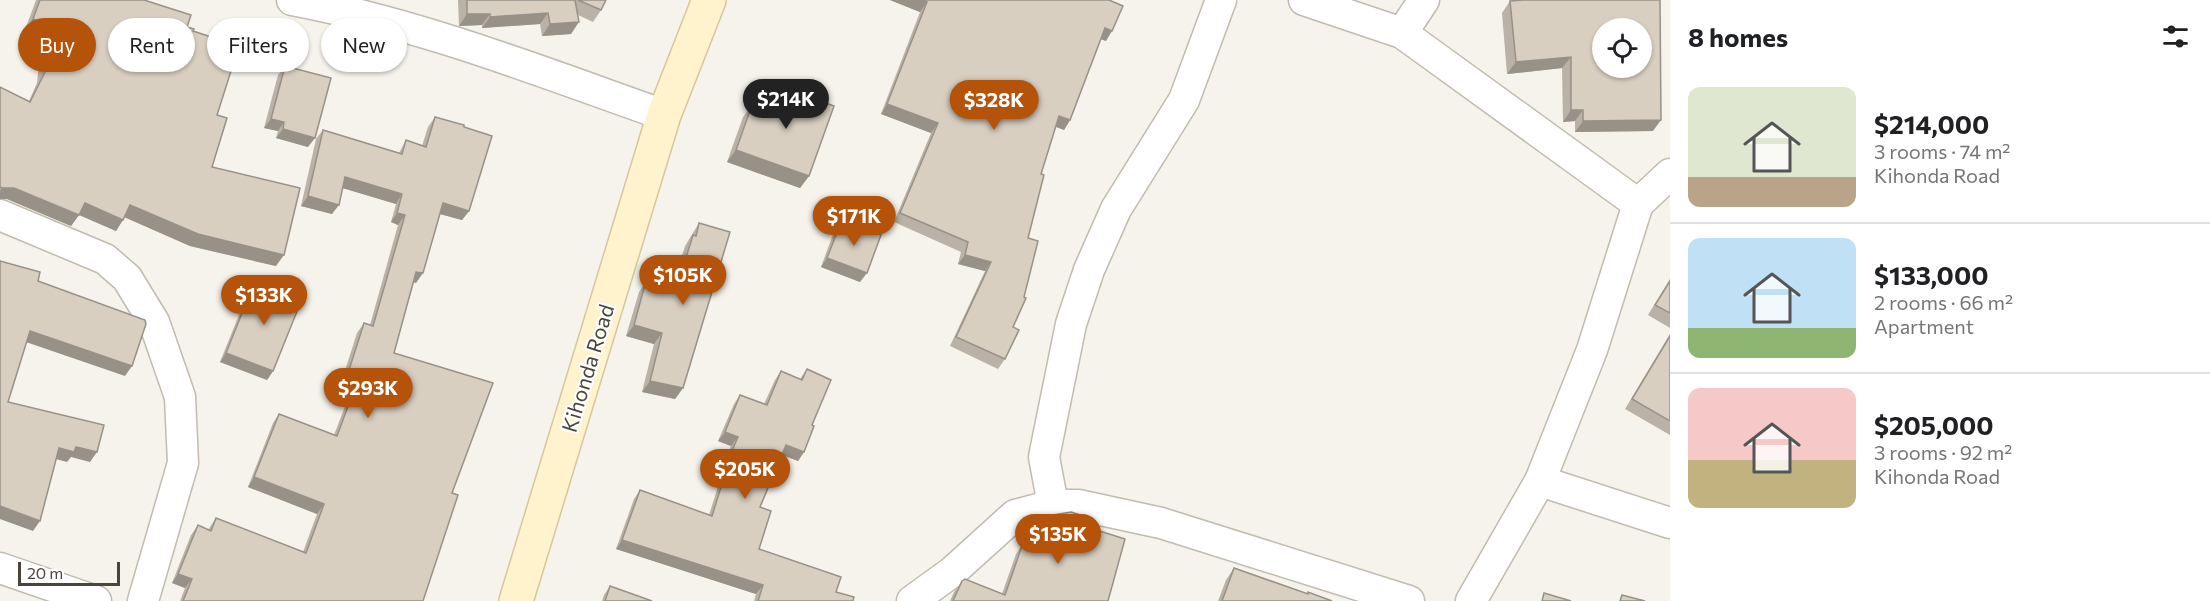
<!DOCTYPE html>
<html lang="en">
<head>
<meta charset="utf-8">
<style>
  :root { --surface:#fff; --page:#f2f2f2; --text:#202124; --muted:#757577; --line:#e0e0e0; --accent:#b45309 }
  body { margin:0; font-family:Commissioner,sans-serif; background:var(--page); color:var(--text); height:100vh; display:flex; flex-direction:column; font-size:22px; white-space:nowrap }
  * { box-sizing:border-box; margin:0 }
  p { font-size:20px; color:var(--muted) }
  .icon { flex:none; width:33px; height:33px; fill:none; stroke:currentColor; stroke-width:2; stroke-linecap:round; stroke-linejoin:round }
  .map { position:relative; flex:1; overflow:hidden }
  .panel { display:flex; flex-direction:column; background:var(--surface); width:540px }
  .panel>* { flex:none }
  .hud { position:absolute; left:18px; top:18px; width:570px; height:54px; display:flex; gap:12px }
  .buttons { position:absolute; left:1592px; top:18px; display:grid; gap:12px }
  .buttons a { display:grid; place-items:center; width:60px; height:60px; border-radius:50%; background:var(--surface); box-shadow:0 2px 4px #0004; font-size:30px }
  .scale { position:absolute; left:18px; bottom:15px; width:102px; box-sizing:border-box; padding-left:6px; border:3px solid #4b4439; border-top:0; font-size:16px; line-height:21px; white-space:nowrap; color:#4b4439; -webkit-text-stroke:4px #fff; paint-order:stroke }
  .price { position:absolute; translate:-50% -51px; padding:0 14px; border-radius:21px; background:var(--accent); color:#fff; font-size:20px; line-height:39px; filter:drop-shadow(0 2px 3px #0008) }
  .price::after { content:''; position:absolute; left:50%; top:36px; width:18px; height:14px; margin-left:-9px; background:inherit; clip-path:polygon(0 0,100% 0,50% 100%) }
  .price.selected { background:#222; color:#fff }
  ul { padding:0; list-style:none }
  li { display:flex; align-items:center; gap:18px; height:150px; padding:0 18px }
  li+li { border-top:2px solid var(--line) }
  li span { display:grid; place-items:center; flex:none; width:168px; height:120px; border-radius:12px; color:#555 }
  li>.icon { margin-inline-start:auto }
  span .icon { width:72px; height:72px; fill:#fffc; stroke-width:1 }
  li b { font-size:26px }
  h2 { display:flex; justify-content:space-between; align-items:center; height:72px; padding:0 18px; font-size:26px }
  .pill { padding:0 21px; border-radius:27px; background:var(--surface); box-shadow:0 2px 4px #0004; font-size:21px; line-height:54px }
  .pill.selected { background:var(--accent); color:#fff }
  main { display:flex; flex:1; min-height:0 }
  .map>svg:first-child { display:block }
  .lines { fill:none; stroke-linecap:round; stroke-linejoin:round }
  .street-casing { stroke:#c2bbae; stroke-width:33 }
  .secondary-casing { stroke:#d6c79b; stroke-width:36 }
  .street { stroke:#fff; stroke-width:30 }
  .secondary { stroke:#fff3cd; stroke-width:33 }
  .wall { fill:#bab2a6 }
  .shaded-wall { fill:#979187 }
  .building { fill:#d8cfc1; stroke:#979187; stroke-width:1.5; fill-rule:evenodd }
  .labels { text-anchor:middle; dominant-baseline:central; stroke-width:4.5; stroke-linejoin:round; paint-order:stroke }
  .street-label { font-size:21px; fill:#4b4439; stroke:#fff }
</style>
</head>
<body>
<main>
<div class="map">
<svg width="1670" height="601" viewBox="0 0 1670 601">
  <rect width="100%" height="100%" fill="#f6f3ec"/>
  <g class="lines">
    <defs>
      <g id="street">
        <path d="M292 0C420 24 542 72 664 115"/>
        <path d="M1304 0 1402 33 1638 204"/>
        <path d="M1402 33 1424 0"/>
        <path d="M0 215 105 259 127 278 154 322 180 397 183 463 143 601"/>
        <path d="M1540 481 1670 523"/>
        <path d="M1053 505 1044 457 1071 324 1089 270 1116 209 1184 100 1221 0"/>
        <path d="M0 568 96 601"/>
        <path d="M912 601 952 572 1015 515 1053 505H1078L1161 523 1409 601"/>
        <path d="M1471 601 1540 481 1592 350 1638 204 1670 174"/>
      </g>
      <path id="secondary" d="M516 601 664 115 709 0"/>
    </defs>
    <use href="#street" class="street-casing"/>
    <use href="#secondary" class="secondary-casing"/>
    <use href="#street" class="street"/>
    <use href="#secondary" class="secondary"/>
  </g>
  <g class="wall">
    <path d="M36 0H144L187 27 193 31 217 115 212 167 276 266 190 246 124 217 116 231 79 215 71 226 7 199H0V87L29 101 37 83 38 72 50 40 25 30Z"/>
    <path d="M458 0H606L601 10 593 22 578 15 571 34 542 36 540 24 482 28V25L459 26Z"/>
    <path d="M890 0H1109L1106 41 1101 39 1070 120 1064 130 1056 127 1041 174 1028 238 1013 327 1005 359 998 369 950 346 985 271 958 264 961 252 894 222 931 133 881 114 920 12Z"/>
    <path d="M1510 1 1653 131 1575 132V121L1563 122 1562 68 1507 74 1502 13Z"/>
    <path d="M285 66 308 147 276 138 278 131 264 128 278 75Z"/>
    <path d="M773 84 809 176 800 188 727 162 743 117 752 105 760 108 764 97Z"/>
    <path d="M435 117 464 127 469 211 462 220 440 214 416 283 414 282 394 353 452 493 423 601H180L185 588 172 583 191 535 198 525 208 530 216 518 303 552 317 514 248 487 273 423 279 414 334 435 354 383 342 380 357 333 364 323 370 325 398 225 391 222 396 204 343 188 332 214 301 206 316 139 323 130 399 153 406 140 422 146 428 127Z"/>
    <path d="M842 220 860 282 821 267 835 229Z"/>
    <path d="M699 223 683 388 675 399 642 392 654 344 626 336 639 292 646 281 672 289 685 246Z"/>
    <path d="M1670 279V328L1648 315Z"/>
    <path d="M255 281 273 371 267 380 220 362 249 290Z"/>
    <path d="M1670 334V435L1625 409Z"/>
    <path d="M807 369 812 425 804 452 798 461 782 455 760 507 759 549 853 601H754L756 594 616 549 634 499 640 490 709 515 721 477 719 476 731 446 718 441 734 404 740 395 764 404 775 380 781 371 800 379Z"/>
    <path d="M1041 517 1087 527 1108 601H950L954 592 962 581 1002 594 1016 554 1023 543 1028 545 1033 528Z"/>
    <path d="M1234 568 1307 594 1308 592 1332 601H1218L1226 580Z"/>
    <path d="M610 586 652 601H602L604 595Z"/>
  </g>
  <g class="shaded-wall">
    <path d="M890 0H922L927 2 920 12Z"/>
    <path d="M548 13 540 24 482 28 490 17Z"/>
    <path d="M467 14H490L482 25 459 26Z"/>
    <path d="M33 19 58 29 50 40 25 30Z"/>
    <path d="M579 22 571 34 542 36 550 24Z"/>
    <path d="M1105 28 1112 31 1106 41 1098 38Z"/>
    <path d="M1571 57 1562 68 1507 74 1516 62Z"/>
    <path d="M887 104 938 123 931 133 881 114Z"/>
    <path d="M1571 110H1583L1575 121 1563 122Z"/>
    <path d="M1059 116 1070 120 1064 130 1052 125Z"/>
    <path d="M271 119 284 122 278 131 264 128Z"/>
    <path d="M1661 120 1653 131 1575 132 1583 121Z"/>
    <path d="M283 129 315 138 308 147 276 138Z"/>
    <path d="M736 150 809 176 800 188 727 162Z"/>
    <path d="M345 177 402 194 396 204 339 187Z"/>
    <path d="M2 188H14L79 215 71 226 7 199H0V191Z"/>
    <path d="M308 196 339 205 332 214 301 206Z"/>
    <path d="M85 203 123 220 116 231 77 214Z"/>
    <path d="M443 203 469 211 462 220 436 213Z"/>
    <path d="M130 205 284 255 276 266 190 246 122 216Z"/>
    <path d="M397 213 405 215 398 225 391 222Z"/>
    <path d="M965 255 991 262 985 271 958 264Z"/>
    <path d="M827 258 867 273 860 282 821 267Z"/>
    <path d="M416 272 423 273 416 283 410 281Z"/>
    <path d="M634 325 662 333 654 344 626 336Z"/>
    <path d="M30 331 132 366 125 376 23 341Z"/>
    <path d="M226 353 273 371 267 380 220 362Z"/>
    <path d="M349 370 360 374 354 383 342 380Z"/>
    <path d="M650 381 683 388 675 399 642 392Z"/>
    <path d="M725 432 738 437 731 446 718 441Z"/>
    <path d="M786 445 804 452 798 461 780 454Z"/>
    <path d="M76 447 97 452 90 462 71 457 67 462 52 458 59 448Z"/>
    <path d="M725 467 727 468 721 477 719 476Z"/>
    <path d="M254 477 324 504 317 514 248 487Z"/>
    <path d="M0 506 40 521 33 531 0 519Z"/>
    <path d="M622 540 763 585 756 594 616 549Z"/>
    <path d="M178 574 192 579 185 588 172 583Z"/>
  </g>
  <g class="building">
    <path d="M40 0H144L191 15 187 27 194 29 193 31 239 46 217 115 227 118 212 167 300 188 284 255 198 234 130 205 123 220 85 203 79 215 14 188H2L0 187V87L30 102 45 72V61L58 29 33 19Z"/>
    <path d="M467 0H575L579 22 550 24 548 13 490 17V14H467Z"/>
    <path d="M578 0H606L601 10Z"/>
    <path d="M922 0H1109L1123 6 1112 31 1105 28 1070 120 1059 116 1041 174 1044 175 1028 238 1038 241 1024 297 1026 298 1013 327 1019 330 1005 359 956 337 991 262 965 255 968 242 900 213 938 123 887 104 927 2Z"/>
    <path d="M1523 0H1660L1661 120 1583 121V110H1571V57L1516 62 1510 1ZM1602 28H1641V68H1602Z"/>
    <path d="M285 66 331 78 315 138 283 129 284 122 271 119Z"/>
    <path d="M773 84 834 106 809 176 736 150 752 105 764 109Z"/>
    <path d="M435 117 464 125V127L492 136 469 211 443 203 423 273 416 272 394 353 493 383 452 493 458 495 423 601H183L192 579 178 574 198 525 211 531 216 518 306 553 324 504 254 477 279 414 337 436 360 374 349 370 364 323 373 326 405 215 397 213 402 194 345 177 339 205 308 196 323 130 402 154 406 140 426 147Z"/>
    <path d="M842 220 881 235 867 273 827 258Z"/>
    <path d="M699 223 730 232 683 388 650 381 662 333 634 325 646 281 676 290 693 235 696 236Z"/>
    <path d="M0 261 40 272 38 281 145 320 146 324 132 366 30 331 8 402 104 425 97 452 76 447 74 452 59 448 40 521 0 506Z"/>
    <path d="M255 281 302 299 273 371 226 353Z"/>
    <path d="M1670 281V313L1655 305Z"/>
    <path d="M1670 336V421L1632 399Z"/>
    <path d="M807 369 831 380 812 425 814 426 804 452 786 445 760 507 771 511 759 549 841 577 836 592 854 597 853 601H758L763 585 622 540 640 490 712 516 727 468 725 467 738 437 725 432 740 395 767 405 781 371 802 380Z"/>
    <path d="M1071 512 1090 518 1087 527 1125 539 1108 601H953L962 581 965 579 1005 595 1023 543 1031 546 1041 517Z"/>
    <path d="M1234 568 1308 594V592L1332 601H1222Z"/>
    <path d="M610 586 652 601H605Z"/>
    <path d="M1544 593 1571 601H1542Z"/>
    <path d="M1622 595 1645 601H1620Z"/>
  </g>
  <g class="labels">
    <g class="street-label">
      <text transform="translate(587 368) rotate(-73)">Kihonda Road</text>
    </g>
  </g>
</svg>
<div class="buttons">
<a><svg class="icon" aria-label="locate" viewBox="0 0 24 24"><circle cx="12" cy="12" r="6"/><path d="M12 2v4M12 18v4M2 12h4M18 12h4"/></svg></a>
</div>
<div class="scale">20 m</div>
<b class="price selected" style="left:786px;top:130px">$214K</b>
<b class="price" style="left:994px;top:131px">$328K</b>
<b class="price" style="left:854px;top:247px">$171K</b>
<b class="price" style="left:683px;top:306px">$105K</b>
<b class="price" style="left:264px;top:326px">$133K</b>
<b class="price" style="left:368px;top:419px">$293K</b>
<b class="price" style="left:745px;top:500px">$205K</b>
<b class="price" style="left:1058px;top:565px">$135K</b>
<div class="hud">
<a class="pill selected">Buy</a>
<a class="pill">Rent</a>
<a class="pill">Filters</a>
<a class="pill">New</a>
</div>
</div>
<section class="panel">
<h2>8 homes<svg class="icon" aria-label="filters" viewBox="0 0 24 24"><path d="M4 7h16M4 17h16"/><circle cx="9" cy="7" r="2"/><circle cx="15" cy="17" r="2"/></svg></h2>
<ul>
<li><span style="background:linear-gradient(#dfe7d0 75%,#b9a48a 0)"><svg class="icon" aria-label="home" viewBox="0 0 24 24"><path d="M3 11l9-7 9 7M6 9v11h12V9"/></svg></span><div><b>$214,000</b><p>3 rooms · 74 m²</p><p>Kihonda Road</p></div></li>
<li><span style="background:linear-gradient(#bfe0f5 75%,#8fb573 0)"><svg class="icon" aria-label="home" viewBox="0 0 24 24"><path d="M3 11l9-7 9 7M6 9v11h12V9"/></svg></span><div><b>$133,000</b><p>2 rooms · 66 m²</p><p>Apartment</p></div></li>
<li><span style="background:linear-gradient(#f6c9c9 60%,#c2b280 0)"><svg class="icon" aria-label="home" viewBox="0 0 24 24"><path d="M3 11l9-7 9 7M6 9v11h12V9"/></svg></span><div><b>$205,000</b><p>3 rooms · 92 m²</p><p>Kihonda Road</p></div></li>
</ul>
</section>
</main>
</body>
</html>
